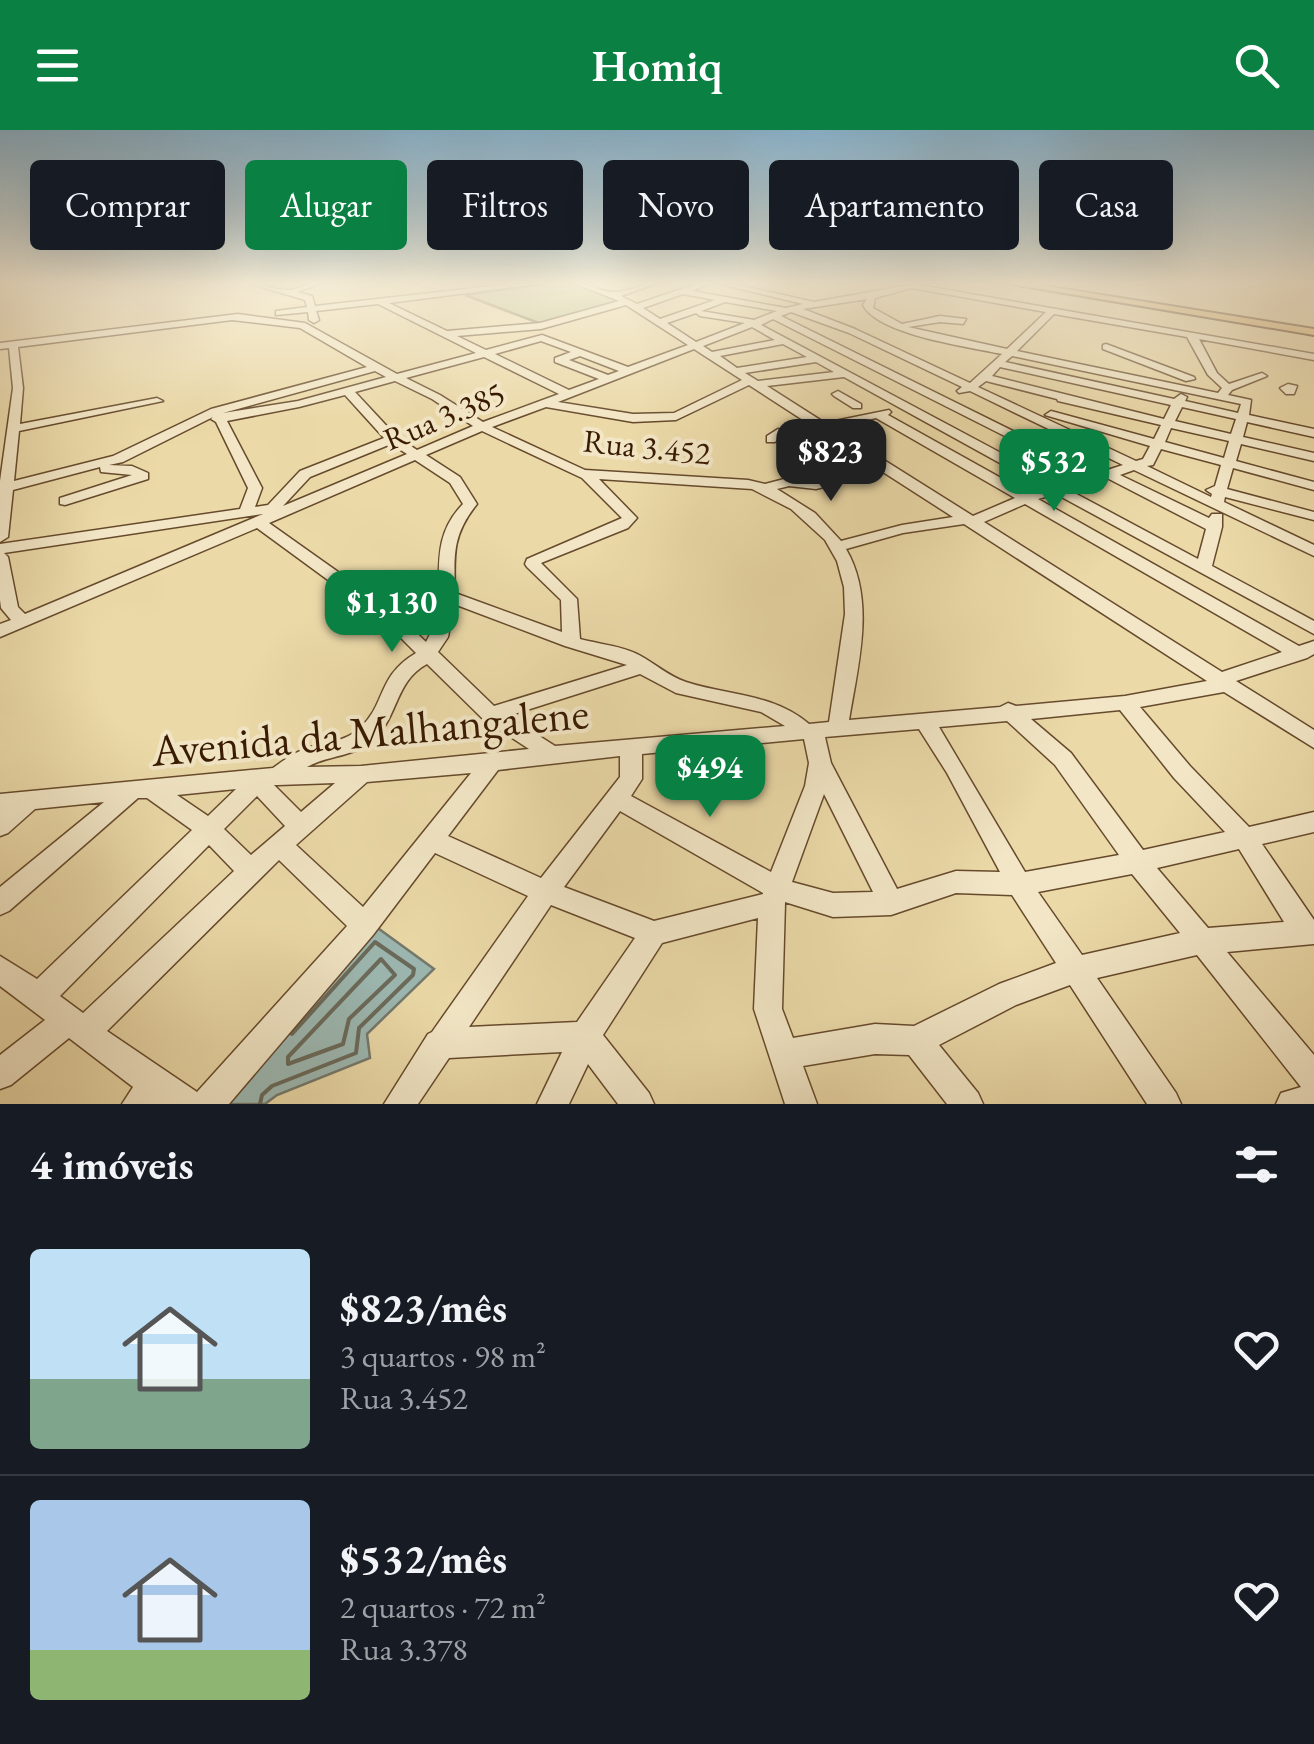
<!DOCTYPE html>
<html lang="pt">
<head>
<meta charset="utf-8">
<style>
  :root { --surface:#171b24; --page:#242831; --text:#f1f3f6; --muted:#9ea1a6; --line:#363941; --accent:#0b8043 }
  body { margin:0; font-family:"EB Garamond",serif; background:var(--page); color:var(--text); height:100vh; display:flex; flex-direction:column; font-size:38px; white-space:nowrap }
  * { box-sizing:border-box; margin:0 }
  p { font-size:32px; color:var(--muted) }
  .icon { flex:none; width:55px; height:55px; fill:none; stroke:currentColor; stroke-width:2; stroke-linecap:round; stroke-linejoin:round }
  .map { position:relative; height:974px; overflow:hidden }
  .side { display:flex; flex-direction:column; background:var(--surface); flex:1 }
  .side>* { flex:none }
  .top-card { position:absolute; left:30px; top:30px; width:1255px; height:90px; display:flex; gap:20px }
  .price { position:absolute; translate:-50% -85px; padding:0 22px; border-radius:20px; background:var(--accent); color:#fff; font-size:32px; line-height:65px; filter:drop-shadow(0 2px 5px #0008) }
  .price::after { content:''; position:absolute; left:50%; top:60px; width:30px; height:22px; margin-left:-15px; background:inherit; clip-path:polygon(0 0,100% 0,50% 100%) }
  .price.on { background:#222; color:#fff }
  ul { padding:0; list-style:none }
  li { display:flex; align-items:center; gap:30px; height:250px; padding:0 30px }
  li+li { border-top:2px solid var(--line) }
  li span { display:grid; place-items:center; flex:none; width:280px; height:200px; border-radius:10px; color:#555 }
  li>.icon { margin-inline-start:auto }
  span .icon { width:120px; height:120px; fill:#fffc; stroke-width:1 }
  li b { font-size:42px }
  h2 { display:flex; justify-content:space-between; align-items:center; height:120px; padding:0 30px; font-size:42px }
  .tag { padding:0 35px; border-radius:10px; background:var(--surface); box-shadow:0 10px 40px #0002; font-size:35px; line-height:90px }
  .tag.on { background:var(--accent); color:#fff }
  header { display:flex; justify-content:space-between; align-items:center; height:130px; padding:0 30px; background:var(--accent); color:#fff; font-size:45px; font-weight:600 }
  .map>svg:first-child { display:block }
  .green { fill:#b4c08a; stroke:#766e46; stroke-width:2.5 }
  .water { fill:#9cb8b2; stroke:#74796c; stroke-width:2.5 }
  .lines { fill:none; stroke-linecap:round; stroke-linejoin:round }
  .shore { stroke:#6a6a5a; stroke-width:4 }
  .minor-casing { stroke:#664a2c; stroke-width:3 }
  .major-casing { stroke:#391b02; stroke-width:4 }
  .minor { fill:#f2e6c6; fill-rule:evenodd }
  .major { fill:#e6bc74; fill-rule:evenodd }
  .labels { text-anchor:middle; dominant-baseline:central; stroke-width:8; stroke-linejoin:round; paint-order:stroke }
  .far-street-label { font-size:32px; fill:#391b02; stroke:#f2e6c6 }
  .near-street-label { font-size:45px; fill:#391b02; stroke:#f2e6c6 }
</style>
</head>
<body>
<header><svg class="icon" aria-label="menu" viewBox="0 0 24 24"><path d="M4 6h16M4 12h16M4 18h16"/></svg>Homiq<svg class="icon" aria-label="search" viewBox="0 0 24 24"><circle cx="10" cy="10" r="6"/><path d="M15 15l6 6"/></svg></header>
<div class="map">
<svg width="1314" height="974" viewBox="0 0 1314 974">
  <rect width="100%" height="100%" fill="#ebd9a8"/>
  <filter id="stains"><feTurbulence type="fractalNoise" baseFrequency=".002" numOctaves="4"/><feColorMatrix values="0 0 0 0 .2 0 0 0 0 .09 0 0 0 0 .02 0 0 0 .5 -.17"/></filter>
  <radialGradient id="worn" r=".72"><stop offset=".6" stop-color="#630" stop-opacity="0"/><stop offset="1" stop-color="#630" stop-opacity=".3"/></radialGradient>
  <path class="green" d="M550 153H571L621 171 544 195 465 165Z"/>
  <path class="water" d="M375 796 434 839 367 904 370 928 277 965 265 974H218Z"/>
  <g class="lines">
    <g class="shore">
      <path d="M381 829 395 845 349 889 343 914 288 934V927Z"/>
      <path d="M260 974 262 965 272 956 356 923 359 898 413 845 414 839 375 812 292 904"/>
    </g>
    <defs>
      <g id="minor">
        <path d="M247 153C261 153 276 161 289 160 300 159 310 153 322 153L297 162 312 166 315 176 520 153H544L389 173 447 201 540 193 619 171 574 153C588 153 602 163 616 162 630 161 643 153 658 153L621 166 637 174 699 153H711L692 161 786 178 803 174 716 153H730L814 172 921 153 919 155 1314 224V230L1199 209 1217 243 1229 254 1262 243 1267 246 1232 260 1228 265 1251 270 1249 285 1314 299V307L1247 292 1243 307 1314 323V331L1241 314 1236 331 1314 352V360L1233 338 1227 359 1314 382V390L1225 367 1224 372 1314 415V426L1134 340 1120 345 1209 388 1212 384H1222V397L1212 436 1314 491V504L1056 364 1038 369 1299 516 1314 511V524L1307 528 1236 551 1314 600V618L1224 562 1140 577 1190 636 1249 697 1314 682V702L1262 714 1314 790V814L1227 822 1314 925V974H1276L1281 963 1301 957 1197 825 1097 848 1176 963 1181 974H1147L1070 855 1016 875 939 915 978 963 983 974H947L909 925 875 924 803 936 817 974H785L754 879 758 788 662 813 603 905 649 963 654 974H618L588 934 569 974H537L562 922 449 928 418 974H384L428 904 432 902 528 766 435 723 373 805 229 974H122L133 957 69 908 11 955 0 959V925L45 890 0 856V826L37 849 192 700 147 668H138L9 781 0 785V757L104 672 35 679 8 703 0 706V664L273 638C284 630 295 622 308 618 326 612 345 612 360 598 387 573 376 547 416 523L384 491 257 398 0 507V494L11 490 1 478 0 470V414L240 379 248 358 216 292 211 289 213 287 123 332 109 335 132 336 148 343V349L65 375 60 374V368L132 345 101 342 100 337 13 360 8 407 0 412V351L13 258 9 218 0 219V213L238 184 305 193 397 244 476 223 378 174 316 181 319 190 314 193 309 190 308 182 276 185V181L307 177 305 170ZM911 158H912L1046 182 1007 219 908 197 940 192 963 194 966 189 940 186 902 194 873 178 875 168ZM683 164 715 170 660 189 643 178ZM867 169 863 175C878 205 970 217 1002 224L970 253 855 199 803 179ZM725 172 777 181 754 190 701 181ZM626 175 688 215 628 237 542 205 486 220 457 206 541 199ZM791 182 849 203 962 257 957 261 959 263 970 261 1123 335 1098 343 781 186ZM696 183 700 186 745 193 696 212 667 193ZM1054 184 1187 207 1208 245 1222 258 1218 263 1017 221ZM773 189 1084 346 1059 354 761 195ZM232 190 300 198 367 237 211 279 113 326 14 351 19 301 163 271 157 268 20 294 23 258 18 217ZM752 197 775 210 712 222 703 216ZM541 211 571 222 555 228V232L599 249 569 260 495 224ZM783 214 807 227 737 238 720 226ZM694 219 742 250 674 283 633 284 558 272ZM580 226 619 241 608 245 569 230ZM1012 226 1241 274 1238 283 1185 271 1187 267 1181 264 1174 269 1005 232ZM484 227 559 264 483 292 440 265 406 248ZM816 232 834 242 758 251 745 243ZM1000 237 1171 275 1164 289 992 246ZM375 241 386 247 298 271 223 283ZM844 247 1045 358 1028 363 888 285 891 282 889 280 825 293 767 256ZM395 251 432 269 473 296 417 320 396 306 355 262ZM986 251 1057 269 1058 271 1161 295 1154 309 1051 281 1045 285 1150 316 1143 329 1136 331 978 257ZM749 255 874 336 816 351 788 348 765 354 748 350 585 340 492 297 546 277 633 292 676 290ZM345 265 384 308 300 341 268 375 255 377 262 358 227 291 299 277ZM1182 277 1236 289 1231 304 1175 291ZM876 288 1015 368 973 386 833 298ZM1171 298 1229 311 1224 328 1165 312ZM482 301 582 348 622 388 527 429 525 434 527 437 561 470 562 502 455 463C454 425 452 405 477 374L460 347 426 325ZM391 314 407 324 283 376 310 347ZM1161 319 1221 335 1215 356 1206 360 1212 364 1211 367 1147 336 1153 335ZM415 330 450 353 463 374C420 418 454 466 426 512L396 483 269 393ZM883 342 953 387 902 395 841 411 815 383 777 359 789 356 816 359ZM1107 348 1206 399 1198 429 1069 360ZM599 349 752 359 791 379 825 410 837 431 844 457 845 484 829 592 809 594C772 563 729 566 686 552 668 546 656 534 639 525 623 516 598 514 580 509L577 469 541 433 628 398 637 388ZM1025 374 1282 522 1222 542 984 392ZM263 384 25 484 18 477 8 427 4 423ZM964 394 1207 551 1125 566 1016 576 1008 573 1000 577 849 590C858 535 876 470 846 419L903 403ZM454 474 565 516 627 535 494 576 438 522 448 507ZM427 534 483 589 529 619 361 636 307 637C328 625 355 627 373 610 399 587 394 552 427 534ZM640 544 676 563 761 582 785 596 555 616 508 586ZM1120 580 1174 648 1225 702 1143 720 1071 623 1031 589ZM1007 591 1055 635 1119 725 1025 742 939 597ZM919 599 947 643 1000 742 956 741 897 759 831 633 825 607ZM804 609 809 633 805 656 771 742 631 666 642 649V624ZM620 626V647L541 748 448 706 498 640ZM471 643 363 777 296 715 367 652ZM335 653 301 682 274 655H278ZM236 659 208 686 177 665ZM824 664 873 762 833 763 792 752ZM257 666 285 696 251 725 224 699ZM620 681 763 763V764L654 791 564 757ZM209 715 234 741 83 883 60 866ZM1239 719 1284 792 1208 798 1157 738ZM279 730 347 796 197 962 107 901ZM1132 744 1180 803 1082 825 1038 762ZM956 763 1012 765 1056 833 999 854 914 896 875 894 793 908 782 879 785 772 833 787 891 785ZM551 775 635 808 577 892 469 897Z"/>
        <path d="M1106 214 1194 247 1195 249 1186 251 1103 219V215Z"/>
        <path d="M1288 254 1297 256 1294 264H1286L1280 258Z"/>
        <path d="M838 261 861 274V278H853L834 266 832 264Z"/>
        <path d="M778 299 784 303 775 312H767V306Z"/>
      </g>
      <path id="major" d="M1005 153H1027L1314 199V205Z"/>
    </defs>
    <use href="#minor" class="minor-casing"/>
    <use href="#major" class="major-casing"/>
    <use href="#minor" class="minor"/>
    <use href="#major" class="major"/>
  </g>
  <linearGradient id="sky" x2="0" y2="1"><stop stop-color="#89b6d2"/><stop offset="0.53" stop-color="#f6eed8"/><stop offset="1" stop-color="#f6eed8" stop-opacity="0"/></linearGradient>
  <rect width="1314" height="289" fill="url(#sky)"/>
  <g class="labels">
    <g class="far-street-label">
      <text transform="translate(444 286) rotate(-23)">Rua 3.385</text>
      <text transform="translate(647 317) rotate(6)">Rua 3.452</text>
    </g>
    <g class="near-street-label">
      <text transform="translate(370 601) rotate(-5)">Avenida da Malhangalene</text>
    </g>
  </g>
  <rect width="100%" height="100%" filter="url(#stains)"/>
  <rect width="100%" height="100%" fill="url(#worn)"/>
</svg>
<b class="price on" style="left:831px;top:374px">$823</b>
<b class="price" style="left:1054px;top:384px">$532</b>
<b class="price" style="left:392px;top:525px">$1,130</b>
<b class="price" style="left:710px;top:690px">$494</b>
<div class="top-card">
<a class="tag">Comprar</a>
<a class="tag on">Alugar</a>
<a class="tag">Filtros</a>
<a class="tag">Novo</a>
<a class="tag">Apartamento</a>
<a class="tag">Casa</a>
</div>
</div>
<section class="side">
<h2>4 imóveis<svg class="icon" aria-label="filters" viewBox="0 0 24 24"><path d="M4 7h16M4 17h16"/><circle cx="9" cy="7" r="2"/><circle cx="15" cy="17" r="2"/></svg></h2>
<ul>
<li><span style="background:linear-gradient(#bfe0f5 65%,#7fa58c 0)"><svg class="icon" aria-label="home" viewBox="0 0 24 24"><path d="M3 11l9-7 9 7M6 9v11h12V9"/></svg></span><div><b>$823/mês</b><p>3 quartos · 98 m²</p><p>Rua 3.452</p></div><svg class="icon" aria-label="heart" viewBox="0 0 24 24"><path d="M12 20l-8-8c-3-5 5-10 8-4 3-6 11-1 8 4z"/></svg></li>
<li><span style="background:linear-gradient(#a9c7e8 75%,#8fb573 0)"><svg class="icon" aria-label="home" viewBox="0 0 24 24"><path d="M3 11l9-7 9 7M6 9v11h12V9"/></svg></span><div><b>$532/mês</b><p>2 quartos · 72 m²</p><p>Rua 3.378</p></div><svg class="icon" aria-label="heart" viewBox="0 0 24 24"><path d="M12 20l-8-8c-3-5 5-10 8-4 3-6 11-1 8 4z"/></svg></li>
</ul>
</section>
</body>
</html>
